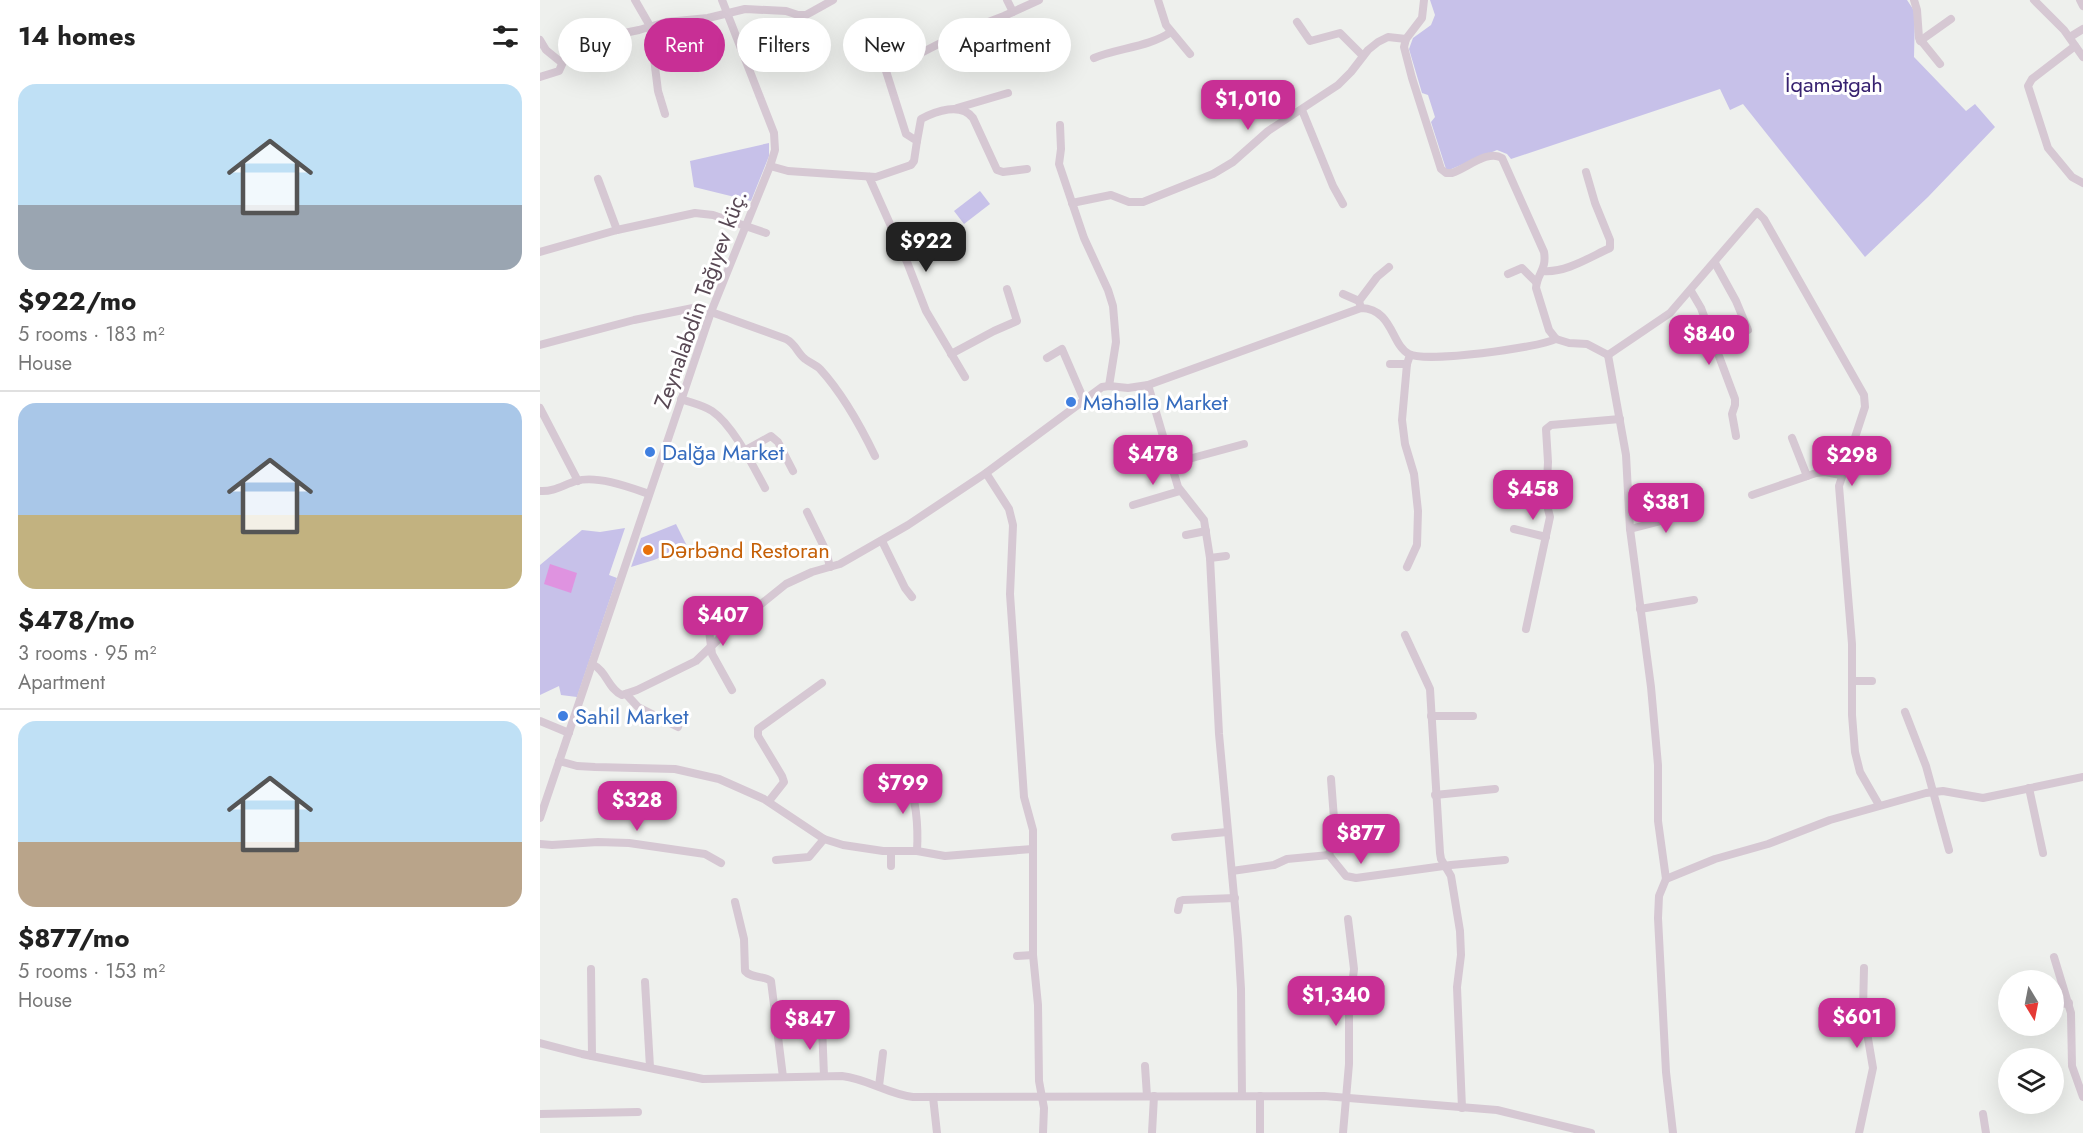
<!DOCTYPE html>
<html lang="en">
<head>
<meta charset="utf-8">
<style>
  :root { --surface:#fff; --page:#f2f2f2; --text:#222; --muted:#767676; --line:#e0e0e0; --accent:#c82f95 }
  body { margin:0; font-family:Jost,sans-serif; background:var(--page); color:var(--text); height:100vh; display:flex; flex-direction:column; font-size:22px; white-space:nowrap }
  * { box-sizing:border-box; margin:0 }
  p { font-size:20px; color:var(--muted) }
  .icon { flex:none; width:33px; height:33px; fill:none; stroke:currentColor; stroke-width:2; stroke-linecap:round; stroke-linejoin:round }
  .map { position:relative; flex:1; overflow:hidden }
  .drawer { display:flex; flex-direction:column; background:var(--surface); width:540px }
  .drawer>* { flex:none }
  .guide { position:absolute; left:18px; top:18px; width:570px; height:54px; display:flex; gap:12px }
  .needle { width:39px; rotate:170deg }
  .fabs { position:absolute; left:1458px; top:970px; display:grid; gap:12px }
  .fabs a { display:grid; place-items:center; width:66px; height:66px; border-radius:50%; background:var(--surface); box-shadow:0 6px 24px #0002; font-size:30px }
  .price { position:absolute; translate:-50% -51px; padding:0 14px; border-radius:12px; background:var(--accent); color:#fff; font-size:20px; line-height:39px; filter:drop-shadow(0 2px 3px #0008) }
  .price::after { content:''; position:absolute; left:50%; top:36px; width:18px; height:14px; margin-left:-9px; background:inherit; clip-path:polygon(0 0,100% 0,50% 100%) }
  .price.selected { background:#222; color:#fff }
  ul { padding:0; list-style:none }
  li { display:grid; align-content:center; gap:12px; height:318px; padding:0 18px }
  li+li { border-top:2px solid var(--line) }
  li span { display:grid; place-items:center; height:186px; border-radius:18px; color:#555 }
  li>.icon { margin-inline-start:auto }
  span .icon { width:108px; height:108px; fill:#fffc; stroke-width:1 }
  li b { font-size:26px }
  h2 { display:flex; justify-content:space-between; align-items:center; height:72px; padding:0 18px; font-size:26px }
  .tag { padding:0 21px; border-radius:27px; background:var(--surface); box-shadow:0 6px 24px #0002; font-size:21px; line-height:54px }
  .tag.selected { background:var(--accent); color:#fff }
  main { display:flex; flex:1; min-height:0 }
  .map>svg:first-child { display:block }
  .green { fill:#c7c1e9 }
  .water { fill:#df93e0 }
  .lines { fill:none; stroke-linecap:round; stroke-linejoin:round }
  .minor { stroke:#d6c8d3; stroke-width:8 }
  .shop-dot { fill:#3f7fe0; stroke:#fff; stroke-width:2 }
  .food-dot { fill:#e8710a; stroke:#fff; stroke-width:2 }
  .labels { text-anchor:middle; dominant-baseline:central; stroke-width:6; stroke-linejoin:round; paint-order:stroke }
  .park-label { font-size:22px; fill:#372270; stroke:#fff }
  .street-label { font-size:22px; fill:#584854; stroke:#fff }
  .shop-label { font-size:22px; fill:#366cbe; stroke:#fff; text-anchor:start }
  .food-label { font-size:22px; fill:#c56008; stroke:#fff; text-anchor:start }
</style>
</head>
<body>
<main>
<section class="drawer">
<h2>14 homes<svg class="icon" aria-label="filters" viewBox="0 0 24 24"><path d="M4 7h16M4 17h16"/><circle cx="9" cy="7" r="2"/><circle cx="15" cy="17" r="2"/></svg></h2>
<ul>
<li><span style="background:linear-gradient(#bfe0f5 65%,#9aa5b1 0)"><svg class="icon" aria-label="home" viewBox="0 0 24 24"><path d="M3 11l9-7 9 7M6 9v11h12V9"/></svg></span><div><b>$922/mo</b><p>5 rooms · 183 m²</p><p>House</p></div></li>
<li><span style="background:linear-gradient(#a9c7e8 60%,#c2b280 0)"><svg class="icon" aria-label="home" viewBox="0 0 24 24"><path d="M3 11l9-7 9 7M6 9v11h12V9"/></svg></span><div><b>$478/mo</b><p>3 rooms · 95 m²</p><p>Apartment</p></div></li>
<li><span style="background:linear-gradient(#bfe0f5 65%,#b9a48a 0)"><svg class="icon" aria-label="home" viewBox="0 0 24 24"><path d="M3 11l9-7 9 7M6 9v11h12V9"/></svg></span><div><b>$877/mo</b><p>5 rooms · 153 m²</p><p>House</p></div></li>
</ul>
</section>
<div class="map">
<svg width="1543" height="1133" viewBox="0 0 1543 1133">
  <rect width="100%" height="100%" fill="#eef0ed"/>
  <g class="green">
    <path d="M890 0H1367L1375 12 1374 57 1426 111 1435 104 1455 127 1388 197 1325 257 1203 104 1190 110 1180 89 971 159 967 154 957 150 909 170 906 169 891 122 895 117 888 95 882 93 869 49 873 38 891 25 895 15Z"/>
    <path d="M229 143V156L211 201 154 187 150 161Z"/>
    <path d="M440 191 450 204 424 224 414 211Z"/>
    <path d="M136 524 147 546 114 560 91 567 101 538Z"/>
    <path d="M85 528 69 575 77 578 37 697 21 695 19 686 0 695V565L42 530 60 532Z"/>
  </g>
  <path class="water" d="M10 564 37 573 31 593 4 584Z"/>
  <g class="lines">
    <g class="minor">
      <path d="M95 0 110 26 118 91 125 114"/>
      <path d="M467 0 473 12"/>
      <path d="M618 0 626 25 650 54"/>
      <path d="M884 0 882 18 866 39 864 47 872 78 901 169 906 173H912C927 168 948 149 962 158L1004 252C1007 270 997 273 996 288L1009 330 1016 339 1029 343 1047 344 1068 355"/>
      <path d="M1374 0 1377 10 1379 38 1400 64"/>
      <path d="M1494 0 1524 30 1543 57"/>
      <path d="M1540 0 1543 6"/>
      <path d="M757 22 770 41 800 33 823 56"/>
      <path d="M1530 37 1543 29"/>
      <path d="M0 40 6 50 22 63"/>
      <path d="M1380 41 1411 19"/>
      <path d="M1535 46 1492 79 1488 86 1508 148 1532 177 1543 183"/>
      <path d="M554 58C578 48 609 47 631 32"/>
      <path d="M0 77 19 71 28 51 45 41 99 30 126 22 168 18 205 9 246 11 258 15H266L293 0"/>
      <path d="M417 108 468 93"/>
      <path d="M762 110 793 186 803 204"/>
      <path d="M520 125 521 149 519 164 544 238 568 290 573 306 576 342 569 386"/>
      <path d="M377 141 381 119C396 111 421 102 433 118L457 170 463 172 487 169"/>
      <path d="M230 166 248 171 336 177 371 165 374 161 377 141 366 134 346 71 347 67 379 54 422 32 464 16 499 0"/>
      <path d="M329 177 367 262 386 311 425 377"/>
      <path d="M58 179 77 230"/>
      <path d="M532 203 571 195 589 202H603L673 174 693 162 728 131 798 85 811 72 828 50 838 42 848 37 866 39"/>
      <path d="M0 252 77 230 155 213 173 215 226 233"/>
      <path d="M1175 263 1196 301 1208 330"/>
      <path d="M1003 271C1026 273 1050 257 1070 248V240L1055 203 1046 172"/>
      <path d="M968 274 982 268 996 282"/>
      <path d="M1151 291 1161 308 1195 399V405L1192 414 1196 436"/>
      <path d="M803 294 819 301"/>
      <path d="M821 308 819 301 837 277 849 267"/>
      <path d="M0 345 94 320 153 308H160L246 339C256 344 257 353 265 359 270 363 276 365 280 369 302 393 321 427 335 456"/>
      <path d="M411 354 454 331 477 321 467 289"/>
      <path d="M1068 355 1130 313 1217 212 1224 219 1324 395 1325 407 1299 486 1312 644V715L1315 752 1320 772 1339 805"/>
      <path d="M1068 355 1086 455 1090 529 1111 687 1118 765V821L1126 879 1119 896 1118 918 1126 1072 1133 1133"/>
      <path d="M507 358 522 349 544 400"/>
      <path d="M850 364H867"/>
      <path d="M608 385 638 487 664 520 670 558 679 734 698 939 701 989 702 1096"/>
      <path d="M141 399C152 403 163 405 172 411 193 425 213 466 225 488"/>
      <path d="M0 408 38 481"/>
      <path d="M1252 438 1267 476"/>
      <path d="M204 451 231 436 238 442 253 471"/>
      <path d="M630 464 704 444"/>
      <path d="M446 473 469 509 473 525 470 594 484 797 493 830V955L498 1005 499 1081 504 1108 503 1133"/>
      <path d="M0 491C14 492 23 485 36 481 57 475 89 487 109 494"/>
      <path d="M1212 495 1276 473 1285 472 1301 475"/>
      <path d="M593 505 640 491"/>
      <path d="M267 512 286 551 290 567"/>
      <path d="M974 529 1006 537"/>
      <path d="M1090 529 1156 512"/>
      <path d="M646 535 666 531"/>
      <path d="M342 541 365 588 372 597"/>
      <path d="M670 558 686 556"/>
      <path d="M867 567 877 545 878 511 874 474 865 444 862 420 867 364 870 355"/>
      <path d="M166 607 172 654 192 690"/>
      <path d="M1100 609 1154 600"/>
      <path d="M986 629 1010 517 1006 501 1008 462 1006 429 1011 425 1080 419"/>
      <path d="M865 635 890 689 900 853 901 859 911 876 920 931 921 955 917 987 922 1108"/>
      <path d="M52 664C67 671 68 689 82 695L97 690 156 661 185 633 246 584 272 572 300 564 368 525 446 473 562 387 569 386 588 388 608 385 821 308C853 309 851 345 869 354 886 363 997 348 1016 339"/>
      <path d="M1312 681H1332"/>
      <path d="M86 694 98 707 138 727"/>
      <path d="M1365 712 1386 766 1409 850"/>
      <path d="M891 716H933"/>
      <path d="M0 721 29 733"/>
      <path d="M19 761 37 766 55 767 135 769 179 779 224 799 284 839 303 845 343 851H377L405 856 492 849"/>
      <path d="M347 778H362C378 788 378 834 377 851"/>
      <path d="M1489 788 1503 853"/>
      <path d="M895 795 955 789"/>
      <path d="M229 801 244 782 242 776 218 736V729L282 683"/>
      <path d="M0 818 171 312 230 166 235 150 234 133 182 0"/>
      <path d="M635 837 687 832"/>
      <path d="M0 844 12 845 58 842 89 843 165 854 181 863"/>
      <path d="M351 852V866"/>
      <path d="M789 855 795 832 791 779"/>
      <path d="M236 860 269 857 284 839"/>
      <path d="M692 871 734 865 747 859 789 855 806 876 816 878 911 865 965 860"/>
      <path d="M1126 879 1175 859 1228 844 1290 820 1386 793 1403 791 1443 798 1543 777"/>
      <path d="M195 902 204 939 205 971C212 979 223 975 231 981L243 1077"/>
      <path d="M638 910 640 901 643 900 695 898"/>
      <path d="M477 956 493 955"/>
      <path d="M1514 957 1531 1013 1532 1066 1543 1097"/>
      <path d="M51 969 52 1056"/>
      <path d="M105 982 110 1067"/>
      <path d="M1514 1005 1529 1003"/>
      <path d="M282 1026 284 1076"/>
      <path d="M0 1043 42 1054 163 1079 302 1076C328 1079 348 1094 373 1097L784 1096 957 1110 1051 1133"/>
      <path d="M605 1066 607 1096"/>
      <path d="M339 1086 343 1053"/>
      <path d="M720 1096V1133"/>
      <path d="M393 1097 397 1133"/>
      <path d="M0 1114 98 1112"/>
      <path d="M1443 1114 1446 1133"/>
      <path d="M612 1133 614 1096"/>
      <path d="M803 1133 809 1064V1011L814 969 808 919"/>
      <path d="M1319 1133 1333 1068 1323 1009 1324 968"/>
    </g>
  </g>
  <g class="shop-dot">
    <circle cx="531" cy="402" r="6"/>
    <circle cx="110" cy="452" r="6"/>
    <circle cx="23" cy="716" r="6"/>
  </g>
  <circle class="food-dot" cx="108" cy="550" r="6"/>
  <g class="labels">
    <g class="park-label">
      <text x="1294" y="84">İqamətgah</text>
    </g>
    <g class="street-label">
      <text transform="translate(160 299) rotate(-70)">Zeynalabdin Tağıyev küç.</text>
    </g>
    <g class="shop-label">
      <text x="543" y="402">Məhəllə Market</text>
      <text x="122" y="452">Dalğa Market</text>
      <text x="35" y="716">Sahil Market</text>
    </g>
    <g class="food-label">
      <text x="120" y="550">Dərbənd Restoran</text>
    </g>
  </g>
</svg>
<div class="fabs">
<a><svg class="needle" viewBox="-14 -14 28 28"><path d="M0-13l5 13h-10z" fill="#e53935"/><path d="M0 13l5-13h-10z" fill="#767676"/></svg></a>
<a><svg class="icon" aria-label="layers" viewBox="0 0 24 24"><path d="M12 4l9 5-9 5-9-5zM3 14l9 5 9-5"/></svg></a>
</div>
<b class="price" style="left:708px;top:131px">$1,010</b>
<b class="price selected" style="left:386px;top:273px">$922</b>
<b class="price" style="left:1169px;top:366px">$840</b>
<b class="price" style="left:613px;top:486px">$478</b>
<b class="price" style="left:1312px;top:487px">$298</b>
<b class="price" style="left:993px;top:521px">$458</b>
<b class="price" style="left:1126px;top:534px">$381</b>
<b class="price" style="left:183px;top:647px">$407</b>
<b class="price" style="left:363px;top:815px">$799</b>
<b class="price" style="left:97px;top:832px">$328</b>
<b class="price" style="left:821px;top:865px">$877</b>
<b class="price" style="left:796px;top:1027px">$1,340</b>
<b class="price" style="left:1317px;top:1049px">$601</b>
<b class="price" style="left:270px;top:1051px">$847</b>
<div class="guide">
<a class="tag">Buy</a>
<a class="tag selected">Rent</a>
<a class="tag">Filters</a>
<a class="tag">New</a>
<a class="tag">Apartment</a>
</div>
</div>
</main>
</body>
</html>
